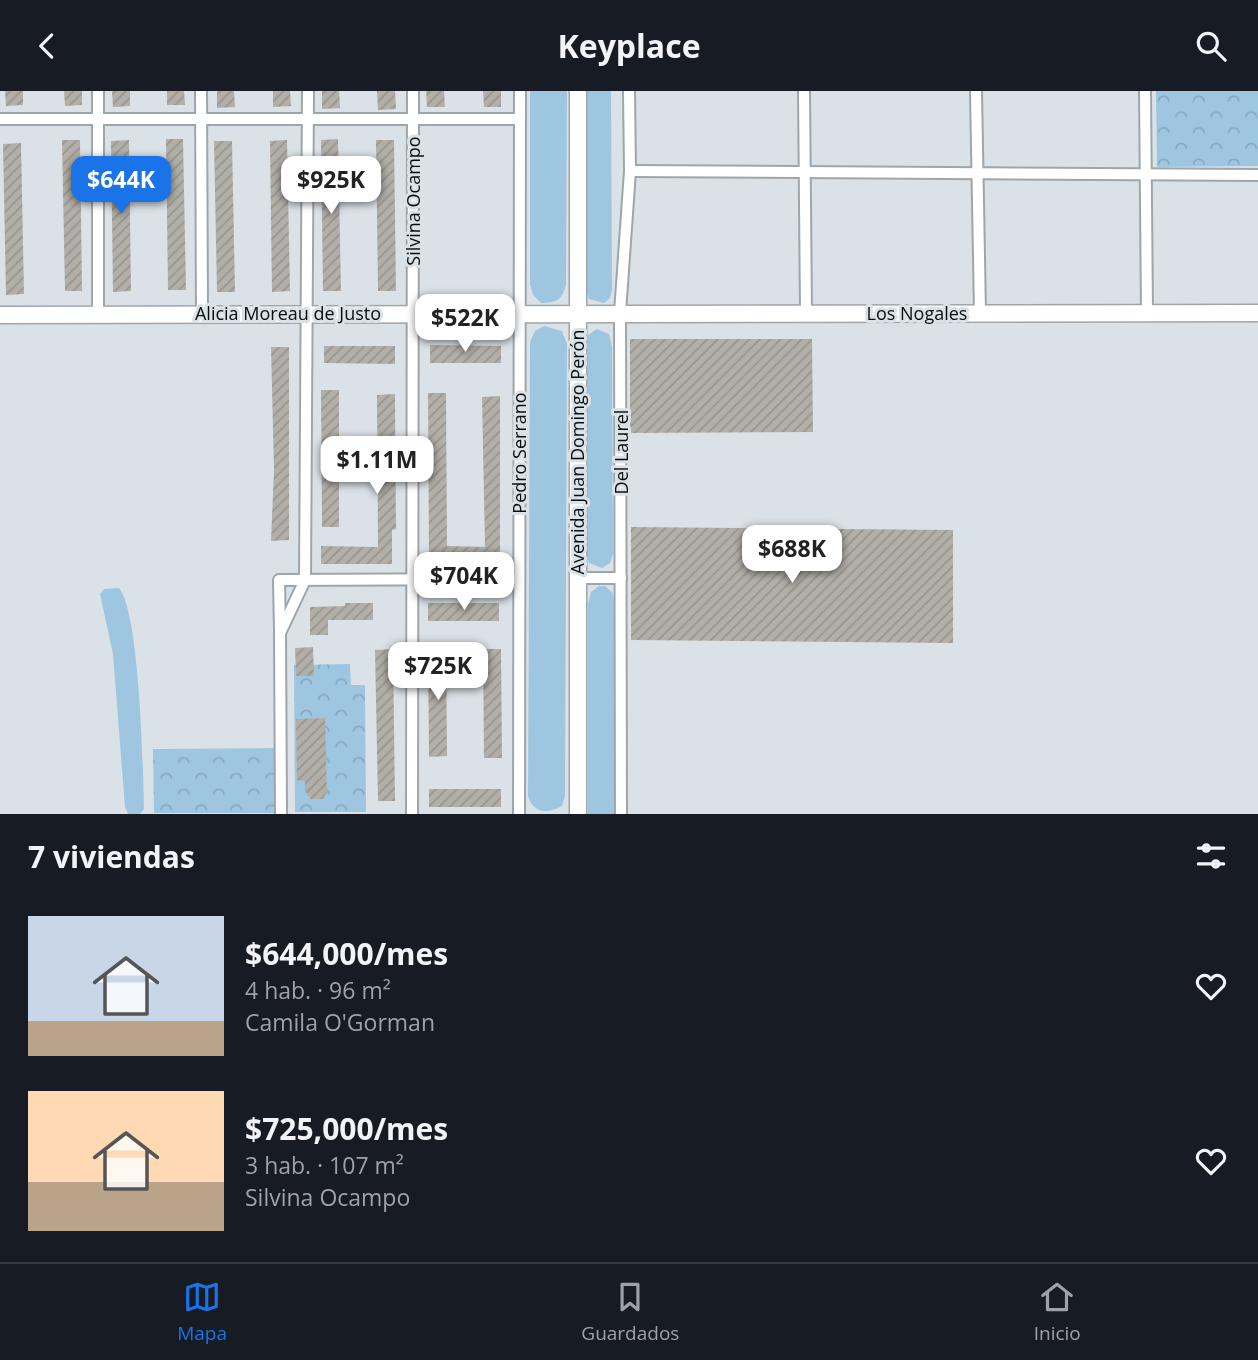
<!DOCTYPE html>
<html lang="es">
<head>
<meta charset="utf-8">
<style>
  :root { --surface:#171b24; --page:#20242c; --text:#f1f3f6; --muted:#9ea1a6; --line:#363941; --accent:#1a73e8 }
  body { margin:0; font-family:"Open Sans",sans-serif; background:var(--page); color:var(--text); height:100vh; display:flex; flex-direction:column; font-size:26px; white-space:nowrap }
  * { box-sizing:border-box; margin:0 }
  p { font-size:23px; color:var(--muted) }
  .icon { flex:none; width:38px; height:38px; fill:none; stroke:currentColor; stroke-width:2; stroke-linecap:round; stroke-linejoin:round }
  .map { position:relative; height:723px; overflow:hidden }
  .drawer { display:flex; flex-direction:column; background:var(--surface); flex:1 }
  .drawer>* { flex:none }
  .price { position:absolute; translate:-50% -60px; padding:0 16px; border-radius:14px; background:#fff; color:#222; font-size:23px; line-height:46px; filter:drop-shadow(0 2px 4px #0008) }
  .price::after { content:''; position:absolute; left:50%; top:42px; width:21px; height:16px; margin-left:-10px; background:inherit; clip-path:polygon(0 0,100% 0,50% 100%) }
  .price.selected { background:var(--accent); color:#fff }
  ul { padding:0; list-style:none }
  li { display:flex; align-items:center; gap:21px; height:175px; padding:0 28px }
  li span { display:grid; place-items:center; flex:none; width:196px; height:140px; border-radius:0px; color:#555 }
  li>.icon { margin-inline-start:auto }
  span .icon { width:84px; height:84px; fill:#fffc; stroke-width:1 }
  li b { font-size:30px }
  h2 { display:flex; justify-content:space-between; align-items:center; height:84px; padding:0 28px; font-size:30px }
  header { display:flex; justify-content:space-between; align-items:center; height:91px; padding:0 28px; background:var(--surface); font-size:32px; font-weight:700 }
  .menu { display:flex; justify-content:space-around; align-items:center; height:98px; border-top:2px solid var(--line); background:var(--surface); font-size:19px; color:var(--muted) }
  .menu a { display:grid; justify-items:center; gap:4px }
  .menu .selected { color:var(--accent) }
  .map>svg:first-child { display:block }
  .green { fill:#9ec6e1 }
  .park { fill:url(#park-crowns) }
  .building { fill:url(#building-hatch) }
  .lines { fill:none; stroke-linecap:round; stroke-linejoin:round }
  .street-casing { stroke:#9fa6aa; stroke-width:14 }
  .secondary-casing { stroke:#9fa6aa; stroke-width:19 }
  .street { stroke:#fff; stroke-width:10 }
  .secondary { stroke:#fff; stroke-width:16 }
  .labels { text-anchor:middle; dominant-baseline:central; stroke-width:6; stroke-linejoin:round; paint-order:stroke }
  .street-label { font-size:18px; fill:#0a0d0e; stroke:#dbe2e7 }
</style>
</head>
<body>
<header><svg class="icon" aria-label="back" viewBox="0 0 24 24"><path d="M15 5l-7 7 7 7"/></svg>Keyplace<svg class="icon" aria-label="search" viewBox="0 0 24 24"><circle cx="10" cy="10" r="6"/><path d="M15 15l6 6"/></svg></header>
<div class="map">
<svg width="1258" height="723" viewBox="0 0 1258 723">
  <defs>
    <pattern id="park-crowns" width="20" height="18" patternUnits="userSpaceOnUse" patternTransform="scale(1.75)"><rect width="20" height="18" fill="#9ec6e1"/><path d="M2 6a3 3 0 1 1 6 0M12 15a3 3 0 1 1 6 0" fill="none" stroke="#87a9c0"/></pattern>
    <pattern id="building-hatch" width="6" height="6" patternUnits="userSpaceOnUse" patternTransform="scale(1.75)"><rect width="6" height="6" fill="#b2afa8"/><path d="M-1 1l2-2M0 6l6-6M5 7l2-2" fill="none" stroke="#98958f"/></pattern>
  </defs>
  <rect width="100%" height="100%" fill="#dbe2e7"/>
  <g class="green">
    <path d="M530 0H567L566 194C562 209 556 212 541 212L533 204 530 193Z"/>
    <path d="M587 0H611L612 199 610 207 604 212 589 208 586 198Z"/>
    <path d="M544 235 562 240 567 253 565 705 562 715C547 723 534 723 528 705L530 251 535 240Z"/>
    <path d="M597 238 609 243 612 256 613 463 610 472 602 477 589 472 586 463V256L588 244Z"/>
    <path d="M599 495H605L612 501 615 513V723H588V513L591 501Z"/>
    <path d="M119 497C140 523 143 677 144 718L140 723H128L125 716 113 563 100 503 104 498Z"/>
  </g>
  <g class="park">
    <path d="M1156 0H1258V75L1157 76Z"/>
    <path d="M350 573 351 594H365L366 721H295L294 574Z"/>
    <path d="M274 657 275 722H154L153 658Z"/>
  </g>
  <g class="building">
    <path d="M5 0H23V14L6 15Z"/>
    <path d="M64 0H82V14L65 15Z"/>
    <path d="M112 0H130V15L113 16Z"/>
    <path d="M167 0H184L185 14H167Z"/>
    <path d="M217 0H234L235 16 217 17Z"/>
    <path d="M273 0H290L291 15 273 16Z"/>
    <path d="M322 0H339L340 17 322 18Z"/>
    <path d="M377 0H395L396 18 378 19Z"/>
    <path d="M426 0H444L445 16H427Z"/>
    <path d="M483 0H501V16H484Z"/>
    <path d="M166 48H183L186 199H168Z"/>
    <path d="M338 48 341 200H323L321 49Z"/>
    <path d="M62 49H80L82 200H65Z"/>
    <path d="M129 49 131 200 113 201 111 50Z"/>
    <path d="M287 49 290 200 272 201 270 50Z"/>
    <path d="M376 49H394L396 200H378Z"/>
    <path d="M214 50H232L235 201H217Z"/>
    <path d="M21 52 24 203 6 204 3 53Z"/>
    <path d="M630 248H812L813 341 630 342Z"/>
    <path d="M430 254 501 255V272H430Z"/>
    <path d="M324 255H395V273L324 272Z"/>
    <path d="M271 256H289V449L271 450 274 379Z"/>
    <path d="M321 299H339V436H322Z"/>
    <path d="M428 302H446L447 455 485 456 482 306 500 305V473H429Z"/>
    <path d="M395 303 396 438 392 439V473H321V455L378 456 377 304Z"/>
    <path d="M631 436 953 439V552L631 549Z"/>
    <path d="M345 512H373V529H328V544H310V516L345 515Z"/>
    <rect x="428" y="512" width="71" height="18"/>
    <path d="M313 556 314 585H296L295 557Z"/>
    <path d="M446 556 447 665 429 666 428 557Z"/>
    <path d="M393 558 395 710H378L375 559Z"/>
    <path d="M483 558H501L502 667H484Z"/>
    <path d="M325 627 327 701 323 708H311L305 700V690L297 689 296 628Z"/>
    <rect x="429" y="698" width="72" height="18"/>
  </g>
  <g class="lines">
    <defs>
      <g id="street">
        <path d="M201 0 202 223"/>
        <path d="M804 0 806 222"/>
        <path d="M976 0 980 222"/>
        <path d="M1145 0 1147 222"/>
        <path d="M0 28H520"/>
        <path d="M630 80 1258 84"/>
        <path d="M98 224V0"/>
        <path d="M577 487H621"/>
        <path d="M280 540 279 489 519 488"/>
        <path d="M281 723 280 542 305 489 308 0"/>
        <path d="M412 723 413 0"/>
        <path d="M519 723 520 0"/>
        <path d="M621 723 620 222 630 80 629 0"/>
      </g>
      <g id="secondary">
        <path d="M578 0V723"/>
        <path d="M0 224 1258 222"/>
      </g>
    </defs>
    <use href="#street" class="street-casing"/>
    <use href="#secondary" class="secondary-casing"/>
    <use href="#street" class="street"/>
    <use href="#secondary" class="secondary"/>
  </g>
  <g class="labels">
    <g class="street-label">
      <text transform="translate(413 110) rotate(-90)">Silvina Ocampo</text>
      <text x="288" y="222">Alicia Moreau de Justo</text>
      <text x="917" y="222">Los Nogales</text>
      <text transform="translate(577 361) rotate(-90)">Avenida Juan Domingo Perón</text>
      <text transform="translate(621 361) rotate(-90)">Del Laurel</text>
      <text transform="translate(519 362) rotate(-90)">Pedro Serrano</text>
    </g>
  </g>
</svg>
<b class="price selected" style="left:121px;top:125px">$644K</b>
<b class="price" style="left:331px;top:125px">$925K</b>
<b class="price" style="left:465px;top:263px">$522K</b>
<b class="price" style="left:377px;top:405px">$1.11M</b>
<b class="price" style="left:792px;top:494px">$688K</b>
<b class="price" style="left:464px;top:521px">$704K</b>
<b class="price" style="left:438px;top:611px">$725K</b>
</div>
<section class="drawer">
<h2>7 viviendas<svg class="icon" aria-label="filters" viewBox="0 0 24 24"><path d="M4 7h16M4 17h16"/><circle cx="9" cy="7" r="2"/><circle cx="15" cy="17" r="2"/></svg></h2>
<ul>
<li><span style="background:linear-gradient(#c9d6e8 75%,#b9a48a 0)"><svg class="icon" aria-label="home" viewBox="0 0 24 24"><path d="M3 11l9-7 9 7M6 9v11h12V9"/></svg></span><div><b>$644,000/mes</b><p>4 hab. · 96 m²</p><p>Camila O'Gorman</p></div><svg class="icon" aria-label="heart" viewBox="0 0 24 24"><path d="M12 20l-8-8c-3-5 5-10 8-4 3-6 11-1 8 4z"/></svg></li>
<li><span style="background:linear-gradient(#ffd9b3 65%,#b9a48a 0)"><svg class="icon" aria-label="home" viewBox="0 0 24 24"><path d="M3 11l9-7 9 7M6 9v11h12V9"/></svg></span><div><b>$725,000/mes</b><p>3 hab. · 107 m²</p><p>Silvina Ocampo</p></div><svg class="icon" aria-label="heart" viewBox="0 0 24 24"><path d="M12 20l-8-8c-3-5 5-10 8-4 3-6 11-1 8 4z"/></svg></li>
</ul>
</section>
<nav class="menu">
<a class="selected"><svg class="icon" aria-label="map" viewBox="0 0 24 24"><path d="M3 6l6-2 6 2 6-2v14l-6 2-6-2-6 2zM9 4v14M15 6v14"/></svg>Mapa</a>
<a><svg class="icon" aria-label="saved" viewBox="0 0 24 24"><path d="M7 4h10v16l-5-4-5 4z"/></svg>Guardados</a>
<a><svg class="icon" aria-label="home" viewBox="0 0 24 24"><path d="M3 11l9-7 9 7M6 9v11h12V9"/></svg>Inicio</a>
</nav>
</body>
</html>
